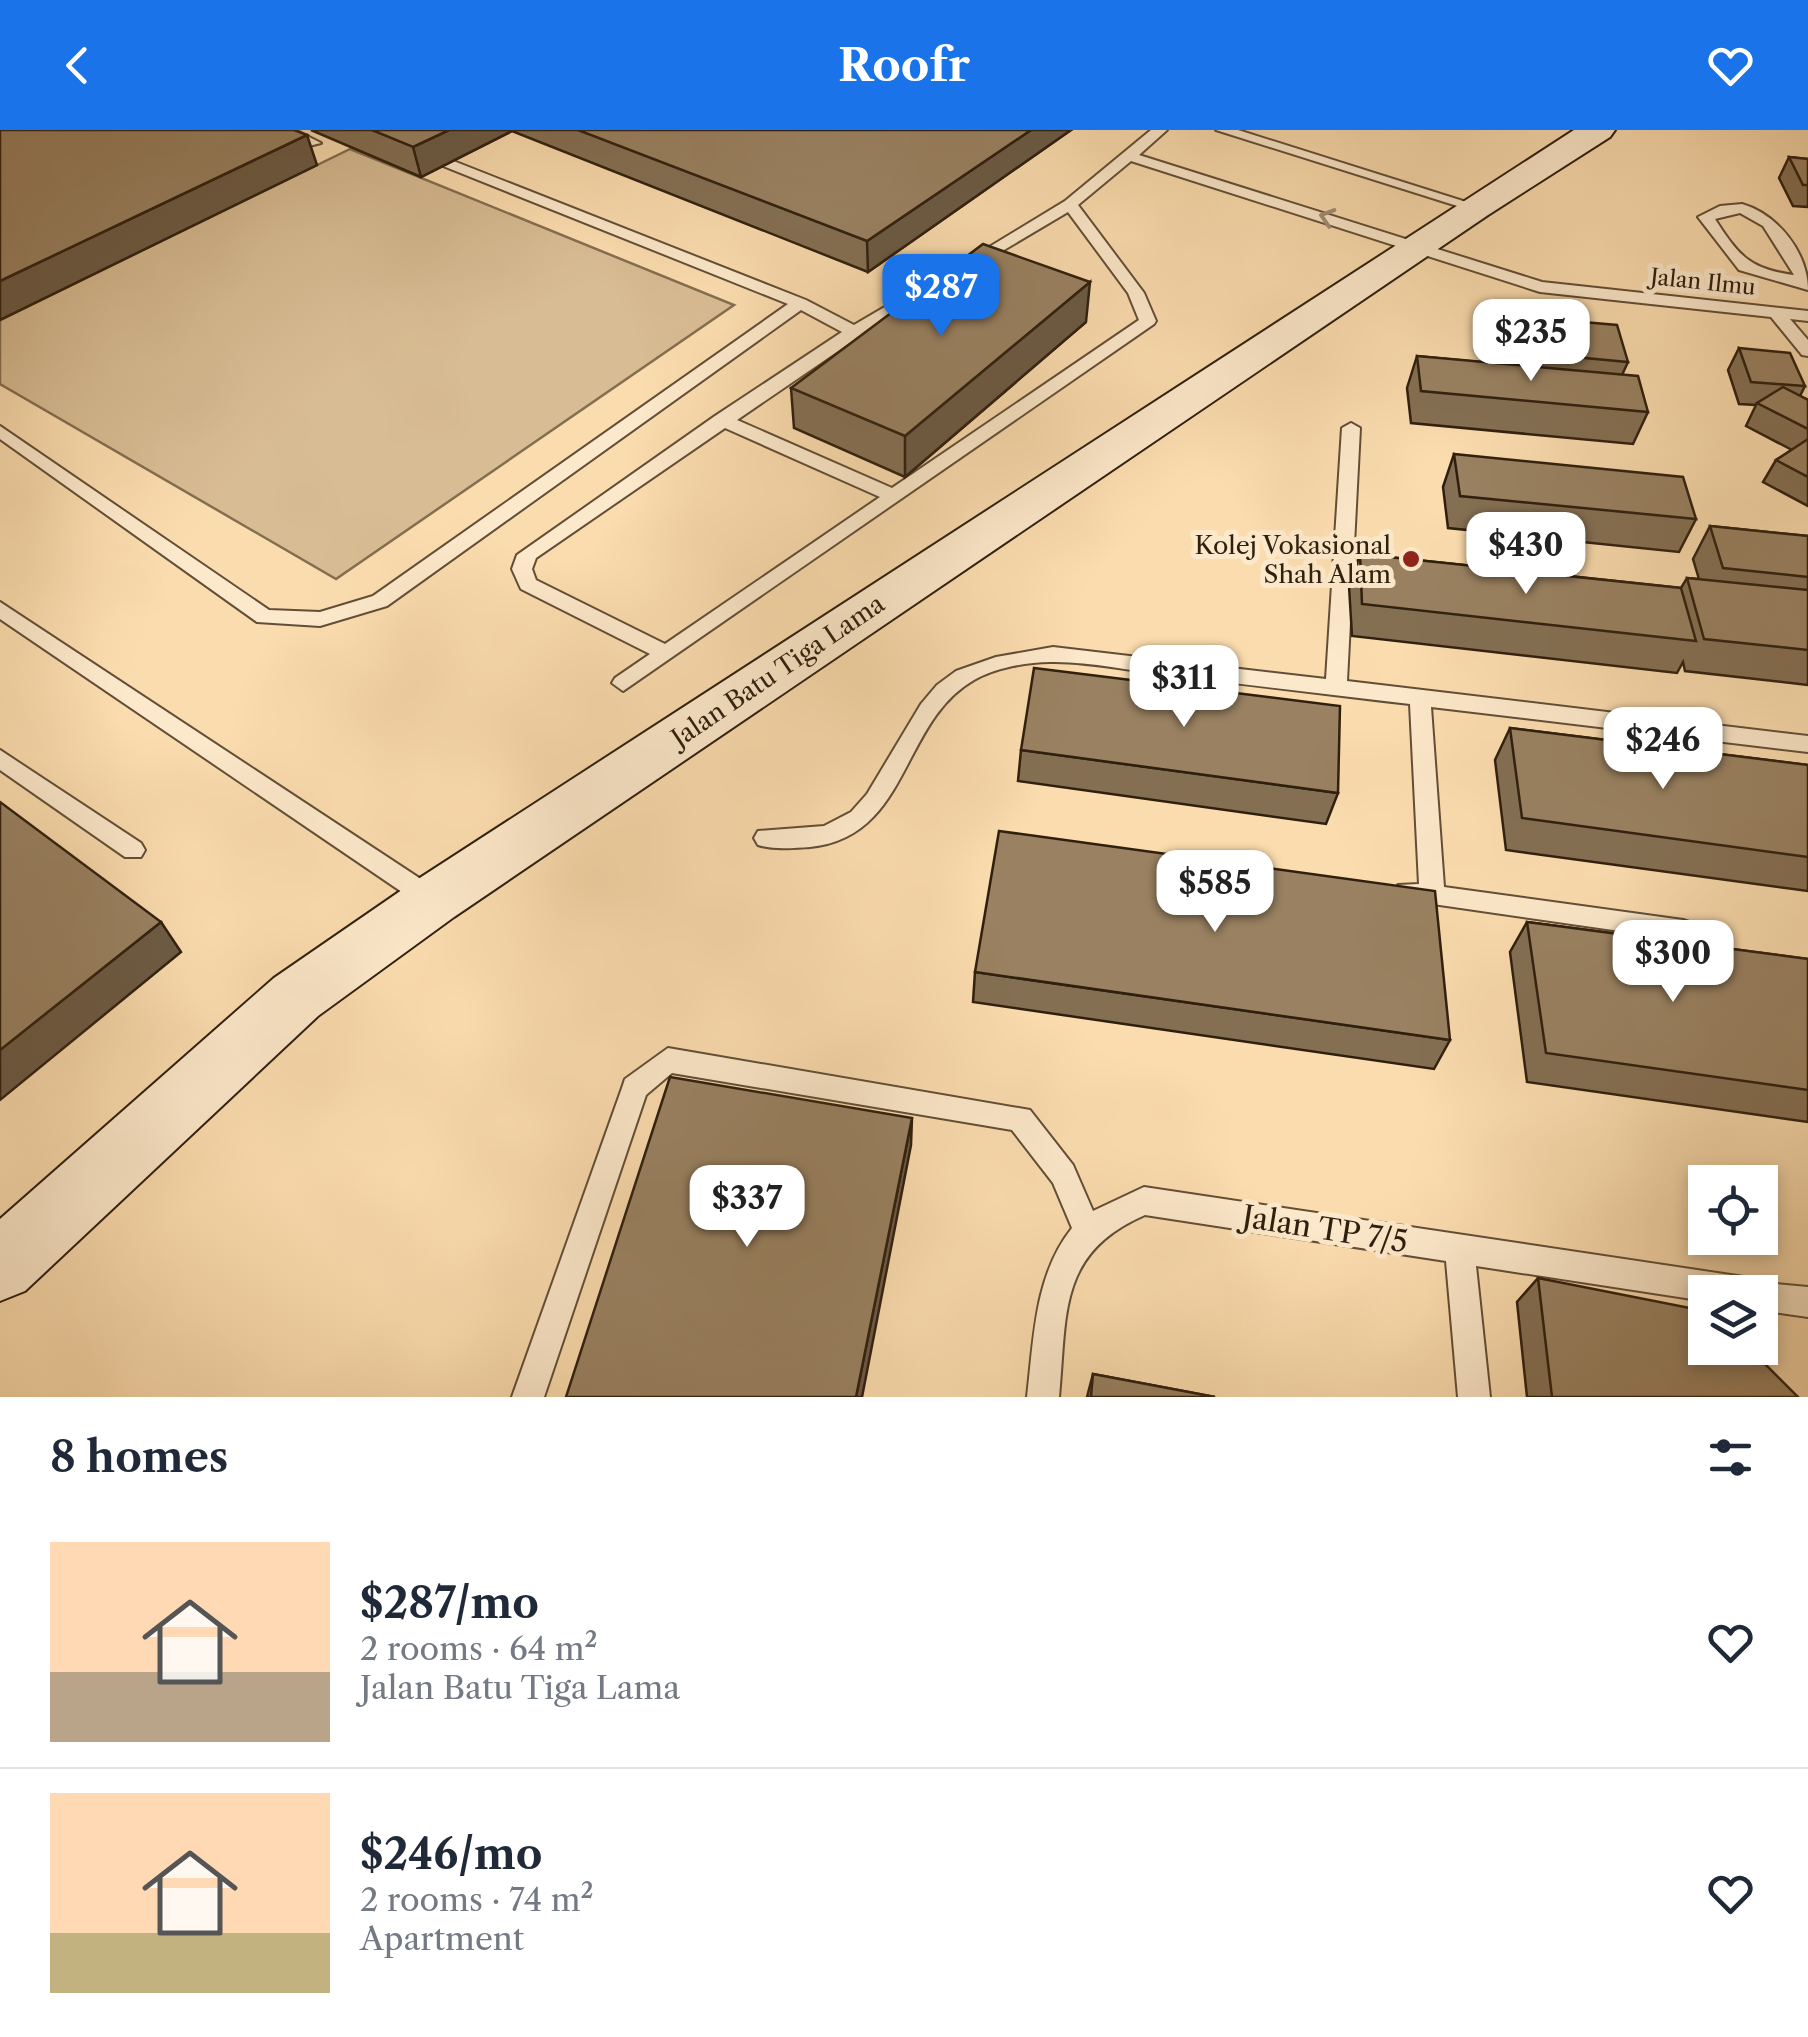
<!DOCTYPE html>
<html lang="en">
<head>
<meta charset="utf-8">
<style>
  :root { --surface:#fff; --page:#f6f6f7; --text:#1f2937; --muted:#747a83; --line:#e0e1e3; --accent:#1a73e8 }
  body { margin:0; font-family:"Libre Caslon Text",serif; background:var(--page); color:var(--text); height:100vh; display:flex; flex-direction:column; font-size:38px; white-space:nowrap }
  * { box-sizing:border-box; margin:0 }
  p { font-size:32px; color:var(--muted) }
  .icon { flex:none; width:55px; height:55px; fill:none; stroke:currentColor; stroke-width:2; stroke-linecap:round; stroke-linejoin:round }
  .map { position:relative; height:1267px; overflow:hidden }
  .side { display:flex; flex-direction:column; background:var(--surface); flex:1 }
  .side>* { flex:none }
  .tools { position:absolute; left:1688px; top:1035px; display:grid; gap:20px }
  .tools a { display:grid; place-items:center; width:90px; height:90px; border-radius:0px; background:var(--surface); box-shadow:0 5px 15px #0003; font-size:50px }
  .price { position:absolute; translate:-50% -85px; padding:0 22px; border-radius:20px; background:#fff; color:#222; font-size:32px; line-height:65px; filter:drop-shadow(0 2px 5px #0008) }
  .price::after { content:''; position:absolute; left:50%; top:60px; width:30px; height:22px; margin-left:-15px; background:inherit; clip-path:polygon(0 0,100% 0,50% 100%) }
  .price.selected { background:var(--accent); color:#fff }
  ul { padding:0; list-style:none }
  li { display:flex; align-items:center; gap:30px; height:250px; padding:0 50px }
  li+li { border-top:2px solid var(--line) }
  li span { display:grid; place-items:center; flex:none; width:280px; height:200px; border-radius:0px; color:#555 }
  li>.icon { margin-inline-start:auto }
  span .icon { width:120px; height:120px; fill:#fffc; stroke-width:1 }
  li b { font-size:42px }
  h2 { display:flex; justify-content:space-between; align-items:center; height:120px; padding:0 50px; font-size:42px }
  header { display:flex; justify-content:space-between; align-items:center; height:130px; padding:0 50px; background:var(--accent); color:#fff; font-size:45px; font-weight:700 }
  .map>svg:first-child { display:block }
  .green { fill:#d8bc93; stroke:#846e50; stroke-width:2.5 }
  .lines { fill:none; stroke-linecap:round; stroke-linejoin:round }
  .lane-casing { stroke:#624e36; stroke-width:4 }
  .secondary-casing { stroke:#2f1f0e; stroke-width:4 }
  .lane { fill:#fce8ca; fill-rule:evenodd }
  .secondary { fill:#fce8ca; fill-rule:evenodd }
  .wall { fill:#846f53; stroke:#2f1f0e; stroke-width:2.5 }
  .shaded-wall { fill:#6b5a44; stroke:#2f1f0e; stroke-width:2.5 }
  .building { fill:#998161; stroke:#2f1f0e; stroke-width:2.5 }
  .oneway { stroke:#a08e75 }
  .poi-dot { fill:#8f2418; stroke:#fce8ca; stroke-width:4 }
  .labels { text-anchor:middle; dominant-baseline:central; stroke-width:10; stroke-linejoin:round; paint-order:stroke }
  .far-street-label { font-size:22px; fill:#2f1f0e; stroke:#fce8ca }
  .poi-label { font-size:25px; fill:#2f1f0e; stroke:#fce8ca; text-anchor:end }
  .street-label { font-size:25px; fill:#2f1f0e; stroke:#fce8ca }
  .near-street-label { font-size:30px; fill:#2f1f0e; stroke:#fce8ca }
</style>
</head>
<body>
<header><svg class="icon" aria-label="back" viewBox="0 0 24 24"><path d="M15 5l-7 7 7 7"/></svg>Roofr<svg class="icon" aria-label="heart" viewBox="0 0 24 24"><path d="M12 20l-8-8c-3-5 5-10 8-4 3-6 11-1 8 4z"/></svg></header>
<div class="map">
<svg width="1808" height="1267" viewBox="0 0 1808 1267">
  <rect width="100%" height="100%" fill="#fbdcae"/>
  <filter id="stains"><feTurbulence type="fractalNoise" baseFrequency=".002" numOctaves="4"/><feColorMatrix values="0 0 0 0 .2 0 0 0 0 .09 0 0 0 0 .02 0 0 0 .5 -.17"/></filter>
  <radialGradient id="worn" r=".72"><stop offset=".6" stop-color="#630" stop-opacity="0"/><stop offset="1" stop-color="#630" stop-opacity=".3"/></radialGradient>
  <path class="green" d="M350 19 734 175 336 449 0 254V190Z"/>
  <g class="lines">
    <defs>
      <g id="lane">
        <path d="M276 0H295L321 13 309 16Z"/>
        <path d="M1151 0H1167L1139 25 1542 152 1808 181V191L1790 189 1808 210V226L1802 225 1771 187 1540 162 1131 31 1078 75 1144 163 1156 191 1154 194 623 561 612 553 615 548 650 524 521 459 512 439 517 425 715 286 842 202 801 180 387 476 320 496 257 492 0 309V296L269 480 320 482 373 466 788 174 418 26V20L423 19 806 170 854 195 929 151H941V157L860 206 737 290 892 358 1139 190 1128 163 1068 82 977 136 963 133 1065 71ZM725 298 880 367 665 514 536 450 532 439 536 428Z"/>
        <path d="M1216 0H1238L1482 77 1470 80Z"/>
        <path d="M1742 74C1777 84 1808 122 1808 160L1739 140 1698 87 1720 76ZM1740 83 1763 96 1794 145C1749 139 1739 126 1715 89Z"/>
        <path d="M1351 293 1360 298 1347 551 1808 606V622L1431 577 1444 757 1683 790 1692 793 1695 800 1692 807 1683 810 1398 769 1395 762 1398 755 1419 754 1410 574C1329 565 1248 555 1168 545 1131 541 1092 532 1055 532 1030 531 995 538 974 550 900 592 910 707 810 717 794 718 774 720 758 715L754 708 758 701 824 696 851 682 867 664 921 574 937 555 956 541 996 527 1053 517 1326 549 1342 298Z"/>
        <path d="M0 472 442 763 445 770 442 777 433 780 424 777 0 489Z"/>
        <path d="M0 620 141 713 145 720 141 727H125L0 640Z"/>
        <path d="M668 918 1030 980 1073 1035 1093 1081 1144 1057 1744 1147 1755 1152 1808 1157V1187L1760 1180V1162H1705V1171L1476 1136 1490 1267H1458L1446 1131 1145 1085C1057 1123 1067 1185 1059 1267H1027C1034 1209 1034 1146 1072 1098L1053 1053 1012 1000 672 943 646 965 544 1267H512L622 958 625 949Z"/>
      </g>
      <path id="secondary" d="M1574 0H1615L1610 7 1488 85 454 787 318 886 25 1161 0 1171V1089L274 848 412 753Z"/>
    </defs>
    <use href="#lane" class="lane-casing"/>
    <use href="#secondary" class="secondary-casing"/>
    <use href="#lane" class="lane"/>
    <use href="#secondary" class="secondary"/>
  </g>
  <g class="wall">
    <path d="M311 0H1071L868 142 512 1 421 47Z"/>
    <path d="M1789 27 1808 29V77L1793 76 1779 48Z"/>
    <path d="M1524 187 1628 232 1622 245 1648 282 1633 314 1411 293 1407 258 1417 226 1522 236 1516 209Z"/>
    <path d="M1086 192 905 347 794 298 791 258Z"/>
    <path d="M1739 218 1805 256 1800 266 1808 270V376L1763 352 1776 330 1792 320 1746 296 1756 275 1739 274 1728 240Z"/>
    <path d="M1454 324 1696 389 1679 422 1448 398 1443 357Z"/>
    <path d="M1710 396 1808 406V555L1685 541 1683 532 1677 543 1352 506 1349 456 1360 424 1681 458 1687 448 1699 449 1693 429Z"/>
    <path d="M1510 598 1808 635V761L1506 720 1495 630Z"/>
    <path d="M1021 620 1338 663 1326 694 1018 651Z"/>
    <path d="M1527 792 1808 829V992L1527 952 1510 822Z"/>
    <path d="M975 842 1450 910 1434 939 973 872Z"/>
    <path d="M1538 1148 1798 1267H1527L1517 1172Z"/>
    <path d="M1093 1244 1215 1267H1087Z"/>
  </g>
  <g class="shaded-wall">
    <path d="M449 0H512V1L421 47 413 17Z"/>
    <path d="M1031 0H1071L868 142 867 111Z"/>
    <path d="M307 5 317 35 0 190V151Z"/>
    <path d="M1090 152 1086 192 905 347V306Z"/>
    <path d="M161 792 181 822 0 970V920Z"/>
    <path d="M912 988 911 1015 862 1267H856Z"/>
  </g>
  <g class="building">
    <path d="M0 0H294L307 5 0 151Z"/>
    <path d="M372 0H449L413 17Z"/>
    <path d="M578 0H1031L867 111Z"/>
    <path d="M1789 27 1808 29V55H1803Z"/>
    <path d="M983 114 1090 152 905 306 791 258Z"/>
    <path d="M1524 187 1617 195 1628 232 1532 223Z"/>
    <path d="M1739 218 1790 223 1805 256 1751 252Z"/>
    <path d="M1417 226 1638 246 1648 282 1421 261Z"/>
    <path d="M1783 257 1808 270V299L1757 273Z"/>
    <path d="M1808 309V347L1776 330Z"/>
    <path d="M1454 324 1683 347 1696 389 1460 366Z"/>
    <path d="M1710 396 1808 406V447L1723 438Z"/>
    <path d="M1360 424 1681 458 1696 511 1362 474Z"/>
    <path d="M1687 448 1808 460V520L1704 509Z"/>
    <path d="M1034 538 1340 576 1338 663 1021 620Z"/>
    <path d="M1510 598 1808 635V727L1522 688Z"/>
    <path d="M0 672 161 792 0 920Z"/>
    <path d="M999 701 1435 761 1450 910 975 842Z"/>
    <path d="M1527 792 1808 829V960L1546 923Z"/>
    <path d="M670 947 912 988 856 1267H566Z"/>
    <path d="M1538 1148 1705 1181V1218H1749L1798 1267H1552Z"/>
    <path d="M1093 1244 1215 1267H1091Z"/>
  </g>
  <defs><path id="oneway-chevron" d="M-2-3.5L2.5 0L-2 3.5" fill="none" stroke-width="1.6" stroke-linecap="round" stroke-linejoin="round" transform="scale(2.5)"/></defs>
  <use class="oneway" href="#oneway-chevron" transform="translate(1327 87) rotate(-163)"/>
  <circle class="poi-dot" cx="1411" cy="429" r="10"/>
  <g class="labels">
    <g class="far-street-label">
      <text transform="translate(1703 152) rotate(6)">Jalan Ilmu</text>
    </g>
    <g class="poi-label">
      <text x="1391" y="415">Kolej Vokasional<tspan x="1391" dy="29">Shah Alam</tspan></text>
    </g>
    <g class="street-label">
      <text transform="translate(778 541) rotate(-34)">Jalan Batu Tiga Lama</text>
    </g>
    <g class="near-street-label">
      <text transform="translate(1325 1099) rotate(9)">Jalan TP 7/5</text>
    </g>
  </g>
  <rect width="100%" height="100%" filter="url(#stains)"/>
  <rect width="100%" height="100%" fill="url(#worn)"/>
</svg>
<div class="tools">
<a><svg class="icon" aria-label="locate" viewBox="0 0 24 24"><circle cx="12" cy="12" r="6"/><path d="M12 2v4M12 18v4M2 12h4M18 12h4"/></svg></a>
<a><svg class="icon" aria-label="layers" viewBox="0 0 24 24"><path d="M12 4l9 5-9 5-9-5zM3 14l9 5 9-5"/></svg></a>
</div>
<b class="price selected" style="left:941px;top:209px">$287</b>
<b class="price" style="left:1531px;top:254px">$235</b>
<b class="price" style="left:1526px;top:467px">$430</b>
<b class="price" style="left:1184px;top:600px">$311</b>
<b class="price" style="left:1663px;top:662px">$246</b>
<b class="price" style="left:1215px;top:805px">$585</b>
<b class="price" style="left:1673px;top:875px">$300</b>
<b class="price" style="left:747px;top:1120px">$337</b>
</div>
<section class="side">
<h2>8 homes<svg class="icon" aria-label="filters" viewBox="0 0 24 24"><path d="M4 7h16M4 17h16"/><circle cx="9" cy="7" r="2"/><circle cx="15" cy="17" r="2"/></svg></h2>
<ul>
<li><span style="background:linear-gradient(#ffd9b3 65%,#b9a48a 0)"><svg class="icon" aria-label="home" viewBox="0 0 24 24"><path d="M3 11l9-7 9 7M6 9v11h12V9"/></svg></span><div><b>$287/mo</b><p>2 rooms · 64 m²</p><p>Jalan Batu Tiga Lama</p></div><svg class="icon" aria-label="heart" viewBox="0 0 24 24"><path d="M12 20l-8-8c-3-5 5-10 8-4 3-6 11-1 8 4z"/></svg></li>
<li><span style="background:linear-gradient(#ffd9b3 70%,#c2b280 0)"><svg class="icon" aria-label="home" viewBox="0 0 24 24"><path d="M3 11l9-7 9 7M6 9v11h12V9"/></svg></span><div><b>$246/mo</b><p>2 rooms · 74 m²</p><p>Apartment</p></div><svg class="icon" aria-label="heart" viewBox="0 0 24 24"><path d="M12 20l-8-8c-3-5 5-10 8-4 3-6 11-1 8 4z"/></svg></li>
</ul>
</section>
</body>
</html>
